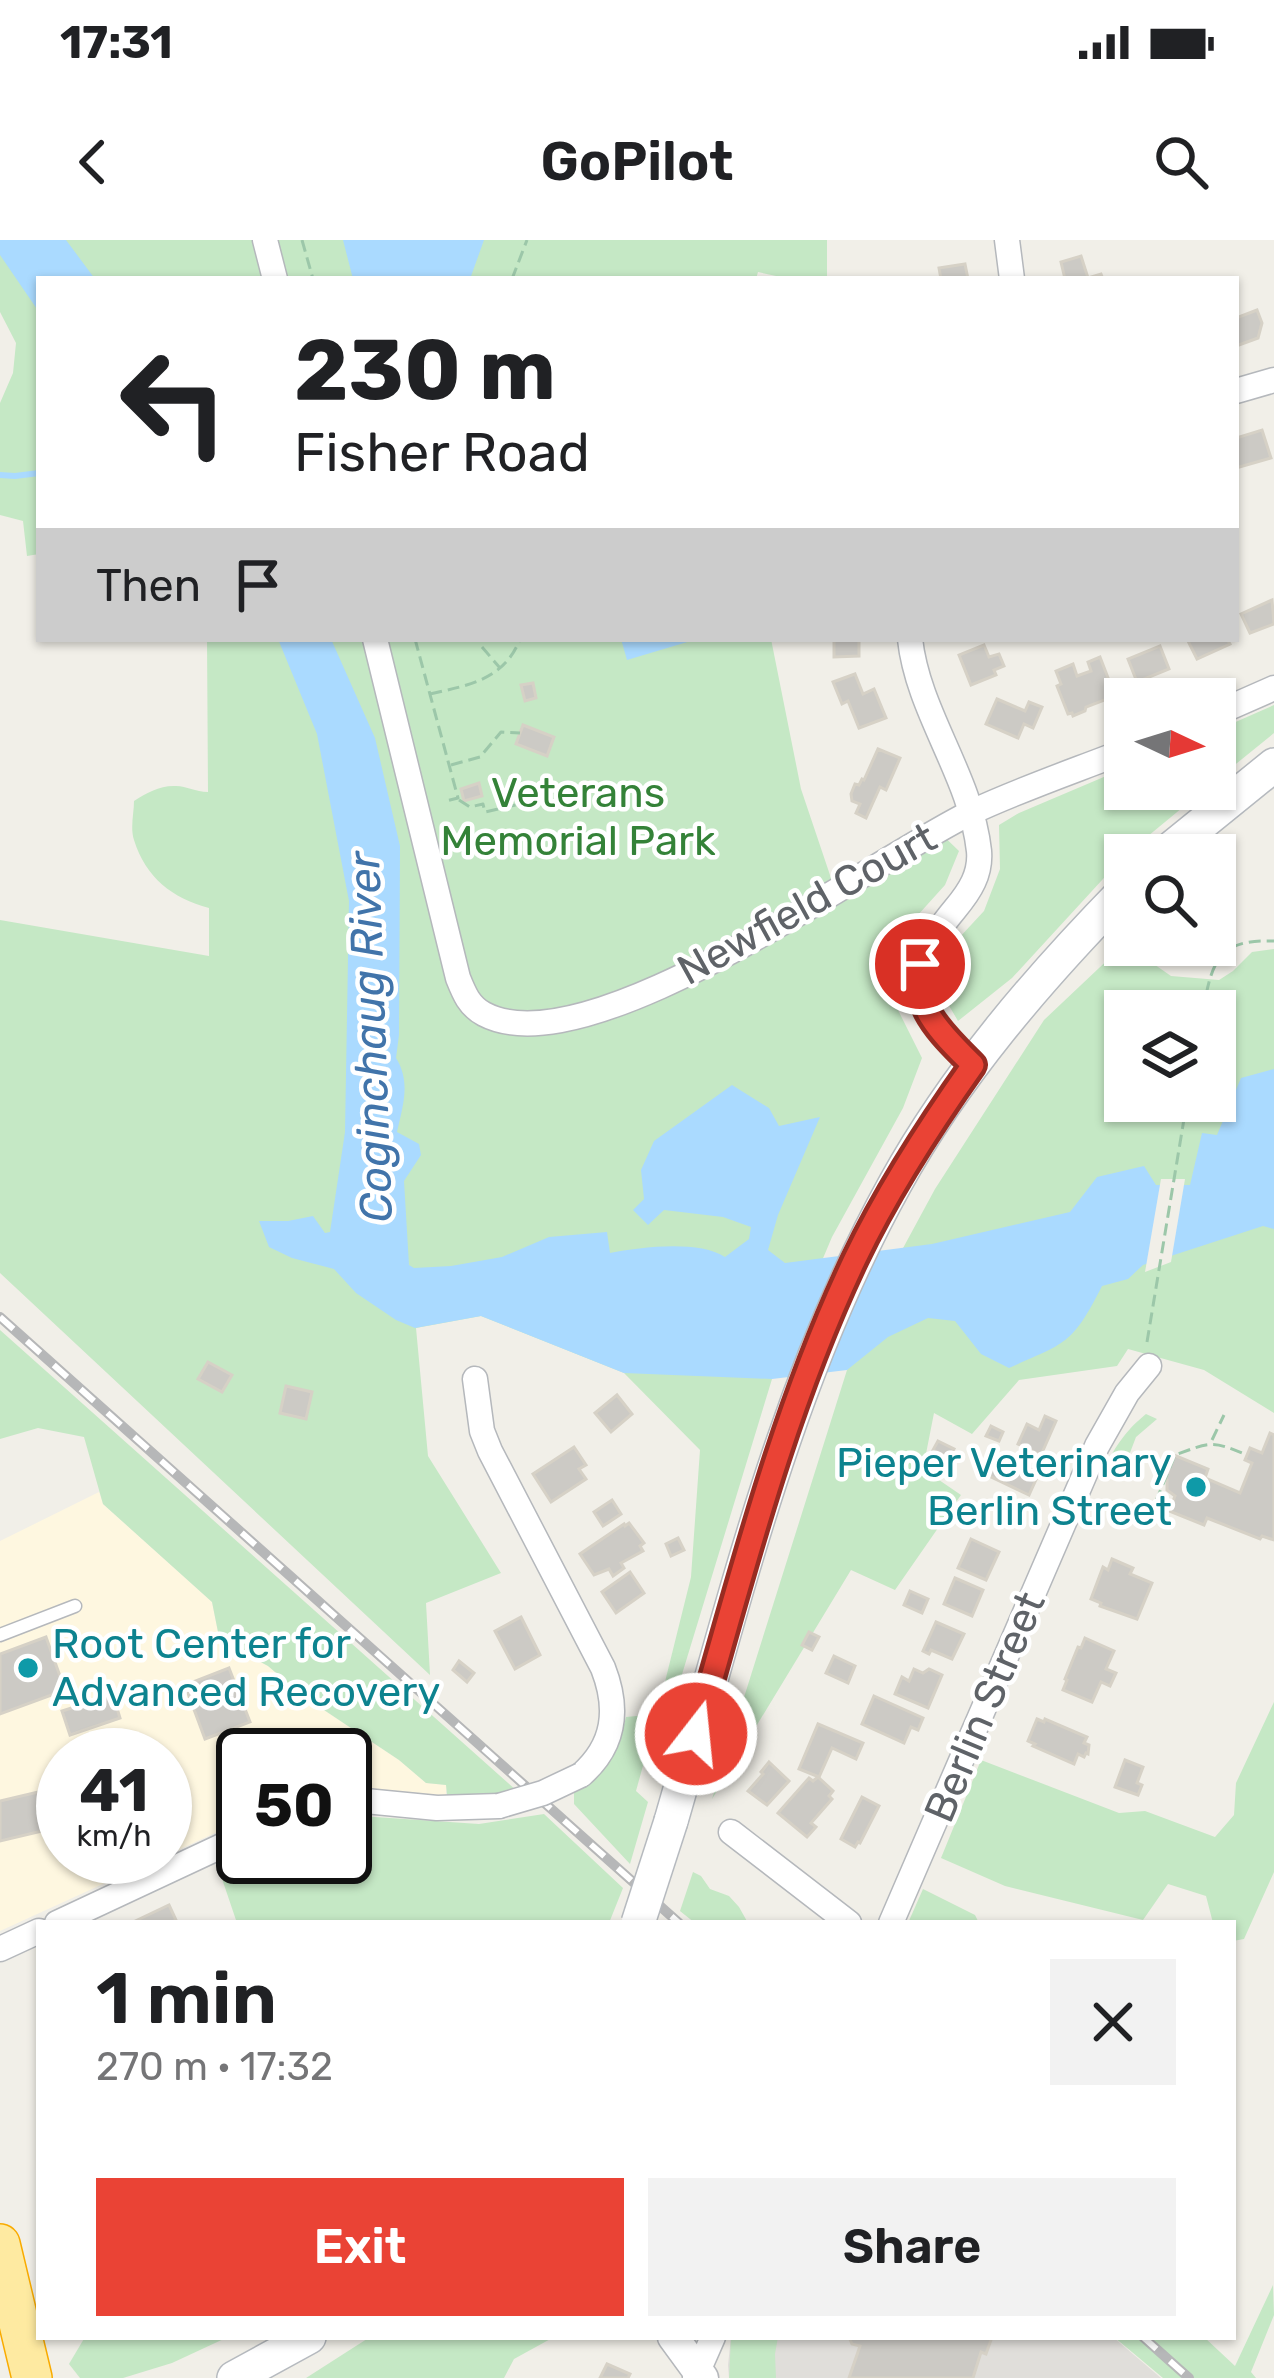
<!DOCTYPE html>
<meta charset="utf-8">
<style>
body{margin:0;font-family:Rubik,sans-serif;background:#f2f2f2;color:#202124;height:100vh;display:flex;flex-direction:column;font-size:45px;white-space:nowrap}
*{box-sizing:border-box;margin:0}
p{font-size:39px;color:#757577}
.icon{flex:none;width:66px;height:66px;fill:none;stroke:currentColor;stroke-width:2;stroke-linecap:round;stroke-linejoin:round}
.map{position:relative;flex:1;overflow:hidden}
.details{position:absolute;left:36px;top:1680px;width:1200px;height:420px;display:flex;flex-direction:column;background:#fff;border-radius:0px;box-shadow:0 3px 9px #0004}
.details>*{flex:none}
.guide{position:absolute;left:36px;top:36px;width:1203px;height:366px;border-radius:0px;box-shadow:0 3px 9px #0004;background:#fff;color:#202124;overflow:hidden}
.needle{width:78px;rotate:94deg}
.buttons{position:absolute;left:1104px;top:438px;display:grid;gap:24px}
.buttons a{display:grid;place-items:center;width:132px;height:132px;border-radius:0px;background:#fff;box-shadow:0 3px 9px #0004;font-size:60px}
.speed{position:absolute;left:36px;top:1488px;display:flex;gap:24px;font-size:60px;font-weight:700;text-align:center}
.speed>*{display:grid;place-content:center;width:156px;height:156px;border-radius:50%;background:#fff;box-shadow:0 3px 9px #0004;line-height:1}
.speed small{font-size:30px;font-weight:400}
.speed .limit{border:6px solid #111;border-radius:18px;background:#fff;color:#111}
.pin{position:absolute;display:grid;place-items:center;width:102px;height:102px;color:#fff;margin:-51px;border:6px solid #fff;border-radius:50%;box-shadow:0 3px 12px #0007}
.me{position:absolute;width:132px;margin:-66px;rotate:16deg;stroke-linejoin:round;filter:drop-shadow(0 0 9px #0008)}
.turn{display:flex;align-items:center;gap:42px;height:252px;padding:0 60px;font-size:54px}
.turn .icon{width:156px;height:156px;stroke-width:2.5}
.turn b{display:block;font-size:84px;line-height:102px}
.then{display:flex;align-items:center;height:114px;padding:0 60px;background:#0003;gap:24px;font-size:45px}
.round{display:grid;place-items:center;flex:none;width:126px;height:126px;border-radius:0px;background:#f2f2f2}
.summary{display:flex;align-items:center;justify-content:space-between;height:204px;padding:0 60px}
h1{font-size:72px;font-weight:600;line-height:90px}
.primary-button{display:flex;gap:24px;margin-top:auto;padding:24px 60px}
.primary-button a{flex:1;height:138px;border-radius:0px;background:#ea4335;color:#fff;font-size:48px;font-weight:600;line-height:138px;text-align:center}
.primary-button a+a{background:#f2f2f2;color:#202124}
.status{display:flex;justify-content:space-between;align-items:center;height:84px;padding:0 60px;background:#fff;direction:ltr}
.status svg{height:33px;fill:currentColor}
header{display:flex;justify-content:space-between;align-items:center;height:156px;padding:0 60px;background:#fff;font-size:54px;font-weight:600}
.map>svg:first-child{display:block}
</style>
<div class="status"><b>17:31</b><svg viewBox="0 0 49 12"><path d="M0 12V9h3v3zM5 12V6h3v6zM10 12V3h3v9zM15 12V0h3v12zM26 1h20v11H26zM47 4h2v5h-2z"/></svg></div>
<header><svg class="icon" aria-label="back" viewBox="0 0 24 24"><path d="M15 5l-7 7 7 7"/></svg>GoPilot<svg class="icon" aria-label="search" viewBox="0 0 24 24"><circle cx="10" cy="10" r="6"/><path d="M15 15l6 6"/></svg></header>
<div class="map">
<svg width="1274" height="2138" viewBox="0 0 1274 2138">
<rect width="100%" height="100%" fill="#f1efe8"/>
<!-- commercial -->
<polygon fill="#fef7e0" points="99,1252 103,1264 212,1362 218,1392 234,1408 268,1426 303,1456 399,1520 426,1543 447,1545 445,1560 419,1553 345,1546 345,1515 243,1515 243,1580 165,1616 165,1515 63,1515 63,1617 162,1617 0,1691 0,1301"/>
<!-- industrial -->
<polygon fill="#e0deda" points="731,2097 1113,2097 1161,2138 729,2138 728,2125"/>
<!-- green -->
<g fill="#c5e8c5" fill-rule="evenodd">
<polygon points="0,0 827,0 827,39 790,39 758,32 756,39 39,39 39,314 27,316 23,281 0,275 0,163 13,133 16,103 0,72"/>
<path d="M207,399H771L801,549L832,641L931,584L959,611L945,645L908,686L888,733L893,760L922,818L903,868L832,997L772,1139L669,1477L657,1475L636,1551L648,1562L630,1624L574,1564V1551C602,1525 617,1515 626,1477L657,1474L691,1337L700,1210L624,1133L481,1076L416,1088L428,1216L501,1333L426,1363L430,1435L0,1033V680L209,716V668C172,658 146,638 134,600C130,588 134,573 134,561C146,553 161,545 176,546C187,546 195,552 208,552Z"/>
<polygon points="1274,465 1274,493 1215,541 1215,491"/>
<polygon points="1125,528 1125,549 1205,549 1125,615 1012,738 958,781 948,764 945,744 958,699 984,671 1000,629 999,585 1019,573"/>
<path d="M1274,709V1173L1204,1130L1128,1109L1117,1126L1019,1140L972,1194L934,1173L923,1229L961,1255L895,1350L851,1330L712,1559L847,1130L876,1058L935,949L1044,780L1117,711L1148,720L1171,736L1219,740L1233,731L1252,712ZM1125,771H1215V861H1125Z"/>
<polygon points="0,1090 517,1551 472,1557 447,1555 446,1545 426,1543 399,1520 303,1456 268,1426 234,1408 218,1392 212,1362 103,1264 84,1197 38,1188 0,1199"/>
<path d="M1146,1174L1157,1179L1136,1197L1120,1239L1109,1238L1103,1232C1114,1208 1125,1191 1146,1174Z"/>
<polygon points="1274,1462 1274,1632 1244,1699 1233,1701 1233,1683 1213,1683 1206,1656 1168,1644 1143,1680 1005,1646 941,1618 981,1520 1119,1573 1145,1571 1215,1597 1234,1575 1236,1543"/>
<polygon points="544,1574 623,1648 609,1683 237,1683 217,1624 243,1611 243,1617 345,1617 345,1575 479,1584"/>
<polygon points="693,1632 701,1636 710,1649 729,1656 739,1667 748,1683 695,1683 680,1671"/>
<polygon points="923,1649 975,1675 979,1683 908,1683"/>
<polygon points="1273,2045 1274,2075 1251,2132 1256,2138 1163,2138 1114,2097 1204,2097 1235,2126"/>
<polygon points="85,2097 228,2097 172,2123 123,2138 80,2138 69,2124"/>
<polygon points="370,2097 554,2097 514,2119 504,2138 306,2138"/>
<polygon points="731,2097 778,2097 775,2114 776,2138 729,2138"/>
</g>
<!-- water -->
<g fill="#aadaff">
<polygon points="0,0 66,0 95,39 39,39 39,72 0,15"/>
<polygon points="343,0 484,0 470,39 353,39"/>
<path d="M278,399H331L375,498L400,606L399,795L396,818C411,842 403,865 397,892L419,904L421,915L404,941L409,1025L414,1028L451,1026L502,1017L549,997L607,992L610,1013C641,1007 699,1000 725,1017L749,999L751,987L723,977L664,970L648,985L633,970L644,959L641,930L654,901L732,845L769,868L779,886L820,877L778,975L768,1010L785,1023L932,1004L1070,972L1097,937L1144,926L1156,945H1190L1202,893L1217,895L1241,838L1274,829V989L1263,986L1143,1025L1128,1039L1102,1046C1072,1105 1067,1102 1009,1128L981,1114L955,1081L928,1078L888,1097L847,1130L772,1139L624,1133L481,1076L415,1088L396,1080L356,1053L334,1029L292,1018L269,1007L259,981H288L313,976L325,993L330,992L345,892L349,661L317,494Z"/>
<polygon points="621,399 693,399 694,400 627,420"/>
</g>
<!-- pier -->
<polygon fill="#f1efe8" points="1161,939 1185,939 1171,1022 1145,1032"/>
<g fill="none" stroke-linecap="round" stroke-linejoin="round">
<!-- stream -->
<polyline stroke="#aadaff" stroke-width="6" points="0,235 15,236 39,233"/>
</g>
<!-- building -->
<g fill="#cccac5" stroke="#d6d1c6" stroke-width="3">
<polygon points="1081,16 1088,38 1101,34 1103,39 1065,39 1061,22"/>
<polygon points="965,24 968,39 941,39 939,28"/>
<polygon points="1257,70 1262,83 1258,98 1236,106 1236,78"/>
<polygon points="1262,190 1271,218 1236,228 1236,198"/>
<polygon points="1272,360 1274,384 1250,393 1241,374"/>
<polygon points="834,399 859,399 859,416 834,417"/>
<polygon points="1187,399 1227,399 1230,404 1197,419"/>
<polygon points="984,405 989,417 999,414 1004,426 994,430 996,435 971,445 959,415"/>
<polygon points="1160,406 1169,429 1137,442 1128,419"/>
<polygon points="1100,417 1115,456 1086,467 1085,471 1073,476 1072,473 1068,474 1057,446 1061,444 1056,431 1073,424 1077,436 1091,431 1088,422"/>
<polygon points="855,434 863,454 874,449 886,478 859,488 848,461 842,464 833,442"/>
<polygon points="533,443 536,458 525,461 521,445"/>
<polygon points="997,459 1025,471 1029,462 1042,467 1033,488 1024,484 1018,498 986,484"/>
<polygon points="523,485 554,497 547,516 516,504"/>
<polygon points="878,509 900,518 886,550 880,547 866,578 856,573 860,564 852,561 851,554 855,544 859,545 862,539 864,540"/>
<polygon points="479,543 482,556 464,561 461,549"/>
<polygon points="208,1122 232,1135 222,1152 198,1139"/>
<polygon points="286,1146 312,1152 306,1179 280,1173"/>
<polygon points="617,1155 632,1174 611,1192 595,1173"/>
<polygon points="1045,1176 1056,1181 1041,1215 1018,1204 1027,1184 1039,1190"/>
<polygon points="991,1186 1003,1192 999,1201 986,1196"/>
<polygon points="1270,1193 1274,1195 1274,1300 1262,1296 1260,1299 1207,1278 1204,1285 1169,1271 1175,1256 1167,1250 1167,1240 1160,1237 1169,1213 1208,1229 1205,1238 1240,1253 1252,1223 1245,1220 1250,1208 1262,1213"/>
<polygon points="938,1201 954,1209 949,1218 933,1210"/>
<polygon points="574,1207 586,1225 579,1229 586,1239 551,1262 533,1234"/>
<polygon points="994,1216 1003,1221 1005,1217 1039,1233 1029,1255 985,1234"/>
<polygon points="612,1260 621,1274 603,1286 594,1272"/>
<polygon points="629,1283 644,1303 640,1306 643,1311 621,1323 624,1328 613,1336 609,1329 594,1335 580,1314 624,1284 625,1286"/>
<polygon points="678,1298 684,1310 671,1316 666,1304"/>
<polygon points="971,1299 999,1312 986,1340 958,1328"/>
<polygon points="1112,1319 1133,1328 1130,1334 1152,1343 1137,1379 1100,1366 1101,1363 1091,1359 1103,1327 1108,1330"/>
<polygon points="630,1332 644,1353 616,1373 602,1352"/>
<polygon points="955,1338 983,1350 972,1376 944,1364"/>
<polygon points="910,1351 928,1359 922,1373 904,1365"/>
<polygon points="521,1377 540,1415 515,1429 495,1391"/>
<polygon points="936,1382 964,1394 952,1419 931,1410 929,1414 923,1411"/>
<polygon points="809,1392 819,1397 812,1410 802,1405"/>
<polygon points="46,1397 65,1450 0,1474 0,1414"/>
<polygon points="1085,1398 1114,1411 1106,1429 1116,1433 1110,1446 1101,1442 1092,1462 1063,1450 1067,1440 1065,1439 1078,1407 1081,1408"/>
<polygon points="834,1416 855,1426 848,1443 826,1433"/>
<polygon points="459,1421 474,1433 467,1442 453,1430"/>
<polygon points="229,1428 250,1482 205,1499 185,1445"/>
<polygon points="914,1429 923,1433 929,1429 942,1435 928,1468 895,1454 902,1437 909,1441"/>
<polygon points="113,1455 120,1478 70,1495 62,1471"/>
<polygon points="874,1456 923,1478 918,1490 911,1487 904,1503 862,1484"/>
<polygon points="1037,1479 1044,1482 1045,1479 1087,1497 1084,1503 1089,1505 1088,1514 1086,1513 1084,1517 1078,1514 1074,1524 1033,1506 1035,1504 1028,1501"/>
<polygon points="818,1484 863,1503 856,1519 832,1508 819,1537 799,1529"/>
<polygon points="1125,1520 1143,1527 1137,1543 1142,1545 1138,1555 1115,1547"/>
<polygon points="769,1522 789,1541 767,1565 748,1551 763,1534 761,1532"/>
<polygon points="818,1537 833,1551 829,1556 832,1559 811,1583 816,1587 807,1597 778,1573 809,1538 813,1541"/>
<polygon points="59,1547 63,1564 63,1586 0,1601 0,1561"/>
<polygon points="862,1557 879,1566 860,1603 858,1602 855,1607 841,1599"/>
<polygon points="169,1665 176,1680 170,1683 131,1683"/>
<polygon points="849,2097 992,2097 986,2114 981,2112 973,2138 849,2138 860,2106 852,2104"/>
<polygon points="607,2124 630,2134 628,2138 600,2138"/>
</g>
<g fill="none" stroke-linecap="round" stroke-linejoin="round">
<!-- service casing -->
<g stroke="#b5b8bc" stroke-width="15">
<polyline id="service" points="0,1395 75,1366"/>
</g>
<!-- minor casing -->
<g stroke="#b5b8bc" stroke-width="27">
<g id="minor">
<polyline points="265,0 275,39"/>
<polyline points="1007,0 1012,39"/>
<polyline points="1236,151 1274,140"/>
<path d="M375,399L458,738C464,753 469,766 484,774C589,830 872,620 972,572C1021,549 1074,531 1125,511"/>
<path d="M910,399C918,473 971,536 979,611C981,634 970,651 955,669C897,739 913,765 973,825"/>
<polyline points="1215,474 1274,448"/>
<path d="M475,1139L482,1191L490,1211L603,1428C619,1469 615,1505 581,1535"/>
<polyline points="345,1559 437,1568 499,1566"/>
<polyline points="731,1592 849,1683"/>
<polyline points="57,1683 243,1596"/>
<polyline points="891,1683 1097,1206 1127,1153 1149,1126"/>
<polyline points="0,1709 39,1691"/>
<polyline points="695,2138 713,2097"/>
</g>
</g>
<!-- tertiary casing -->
<g stroke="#b5b8bc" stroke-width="33">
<polyline id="tertiary" points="673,2097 703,2138"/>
</g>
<!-- secondary casing -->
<g stroke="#b6babf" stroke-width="36">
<g id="secondary">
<polyline points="1163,615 1274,525"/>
<path d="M671,1581C734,1364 785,1142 895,944C955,835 1038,739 1125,650"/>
<polyline points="234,2138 309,2097"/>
</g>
</g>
<!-- trunk casing -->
<g stroke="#f9ab00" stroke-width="42">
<polyline id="trunk" points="0,2004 32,2138"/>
</g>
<!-- path -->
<g stroke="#9cc7a9" stroke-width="3" stroke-dasharray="12 6" stroke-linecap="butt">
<polyline points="302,0 313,39"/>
<polyline points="512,39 527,0"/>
<polyline points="415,399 458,558 446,561"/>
<polyline points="482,407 500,428"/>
<path d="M430,454C469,445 504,440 520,399"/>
<polyline points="451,525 480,517 501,492 520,493"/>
<polyline points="459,560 470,567 483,564 485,572 524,563"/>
<path d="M1203,771C1212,721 1218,699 1274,701"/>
<polyline points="1147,1102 1187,861"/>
<polyline points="1212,1200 1224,1175"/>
<path d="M1149,1278L1175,1215C1211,1202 1211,1200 1247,1215"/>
</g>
<!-- service -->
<use href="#service" stroke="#fff" stroke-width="12"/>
<!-- minor -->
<use href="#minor" stroke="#fff" stroke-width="24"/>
<!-- tertiary -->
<use href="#tertiary" stroke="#fff" stroke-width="30"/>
<!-- secondary -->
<use href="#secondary" stroke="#fff" stroke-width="33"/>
<!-- trunk -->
<use href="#trunk" stroke="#feeaa1" stroke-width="39"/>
<!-- rail casing -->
<g stroke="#b6b7b8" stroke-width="10">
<g id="rail">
<polyline points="0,1077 679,1683"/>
<polyline points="1143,2097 1189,2138"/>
</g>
</g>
<!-- rail -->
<use href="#rail" stroke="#fff" stroke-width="6" stroke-dasharray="18" stroke-linecap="butt"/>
<!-- minor-bridge casing -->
<g stroke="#b5b8bc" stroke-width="27" stroke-linecap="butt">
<polyline id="minor-bridge" points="499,1566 543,1553 581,1535"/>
</g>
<!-- secondary-bridge casing -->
<g stroke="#b6babf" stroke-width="36" stroke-linecap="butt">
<polyline id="secondary-bridge" points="638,1683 671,1581"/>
</g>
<!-- minor-bridge -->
<use href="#minor-bridge" stroke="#fff" stroke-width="24"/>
<!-- secondary-bridge -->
<use href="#secondary-bridge" stroke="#fff" stroke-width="33"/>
</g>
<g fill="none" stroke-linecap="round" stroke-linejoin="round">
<!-- route casing -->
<g stroke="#982c22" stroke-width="30">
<path id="route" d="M696,1494C742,1334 783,1170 855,1019C888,950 929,887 973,825C945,797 911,767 920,724"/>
</g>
<!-- route -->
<use href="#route" stroke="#ea4335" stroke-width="21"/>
</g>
<!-- markers -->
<g fill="#0f9aa8" stroke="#fff" stroke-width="4.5">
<circle cx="1196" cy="1247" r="12"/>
<circle cx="28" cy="1428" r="12"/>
</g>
<g text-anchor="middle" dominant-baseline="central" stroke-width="9" stroke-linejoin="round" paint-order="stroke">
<!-- park labels -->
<g font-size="42" fill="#348238" stroke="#fff">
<text x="578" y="553">Veterans<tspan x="578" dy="48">Memorial Park</tspan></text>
</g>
<!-- street labels -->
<g font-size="42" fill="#5f6368" stroke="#fff">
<text transform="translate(807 664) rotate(-29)">Newfield Court</text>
<text transform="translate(985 1467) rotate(-67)">Berlin Street</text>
</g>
<!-- culture labels -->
<g font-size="42" fill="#0d838f" stroke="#fff" text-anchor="end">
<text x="1172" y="1223">Pieper Veterinary<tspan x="1172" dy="48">Berlin Street</tspan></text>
<text x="52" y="1404" text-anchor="start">Root Center for<tspan x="52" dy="48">Advanced Recovery</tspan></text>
</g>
<!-- water labels -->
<g font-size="45" font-style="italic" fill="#4174aa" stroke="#fff">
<text transform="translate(370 797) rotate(-92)">Coginchaug River</text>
</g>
</g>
</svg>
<div class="buttons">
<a><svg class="needle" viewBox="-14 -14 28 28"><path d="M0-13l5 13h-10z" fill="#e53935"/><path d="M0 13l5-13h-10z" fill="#757577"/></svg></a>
<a><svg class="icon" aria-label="search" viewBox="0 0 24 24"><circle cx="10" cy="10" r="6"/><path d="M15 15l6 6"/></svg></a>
<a><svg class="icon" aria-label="layers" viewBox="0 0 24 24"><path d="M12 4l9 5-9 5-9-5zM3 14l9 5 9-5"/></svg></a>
</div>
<div class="speed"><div>41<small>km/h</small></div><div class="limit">50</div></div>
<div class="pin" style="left:920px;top:724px;background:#d93025"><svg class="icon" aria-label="arrive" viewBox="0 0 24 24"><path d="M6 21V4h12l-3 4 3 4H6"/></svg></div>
<svg class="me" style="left:696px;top:1494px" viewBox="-20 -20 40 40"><circle r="17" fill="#ea4335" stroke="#fff" stroke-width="3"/><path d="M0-11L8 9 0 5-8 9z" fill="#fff"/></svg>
<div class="guide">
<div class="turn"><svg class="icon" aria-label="left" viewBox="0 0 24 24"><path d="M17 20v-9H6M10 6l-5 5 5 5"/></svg><div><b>230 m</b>Fisher Road</div></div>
<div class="then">Then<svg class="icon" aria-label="arrive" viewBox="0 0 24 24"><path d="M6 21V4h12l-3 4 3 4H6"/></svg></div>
</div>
<section class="details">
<div class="summary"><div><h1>1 min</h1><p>270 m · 17:32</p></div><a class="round"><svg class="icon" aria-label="close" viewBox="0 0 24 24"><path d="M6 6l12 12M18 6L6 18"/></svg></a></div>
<div class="primary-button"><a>Exit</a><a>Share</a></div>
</section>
</div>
